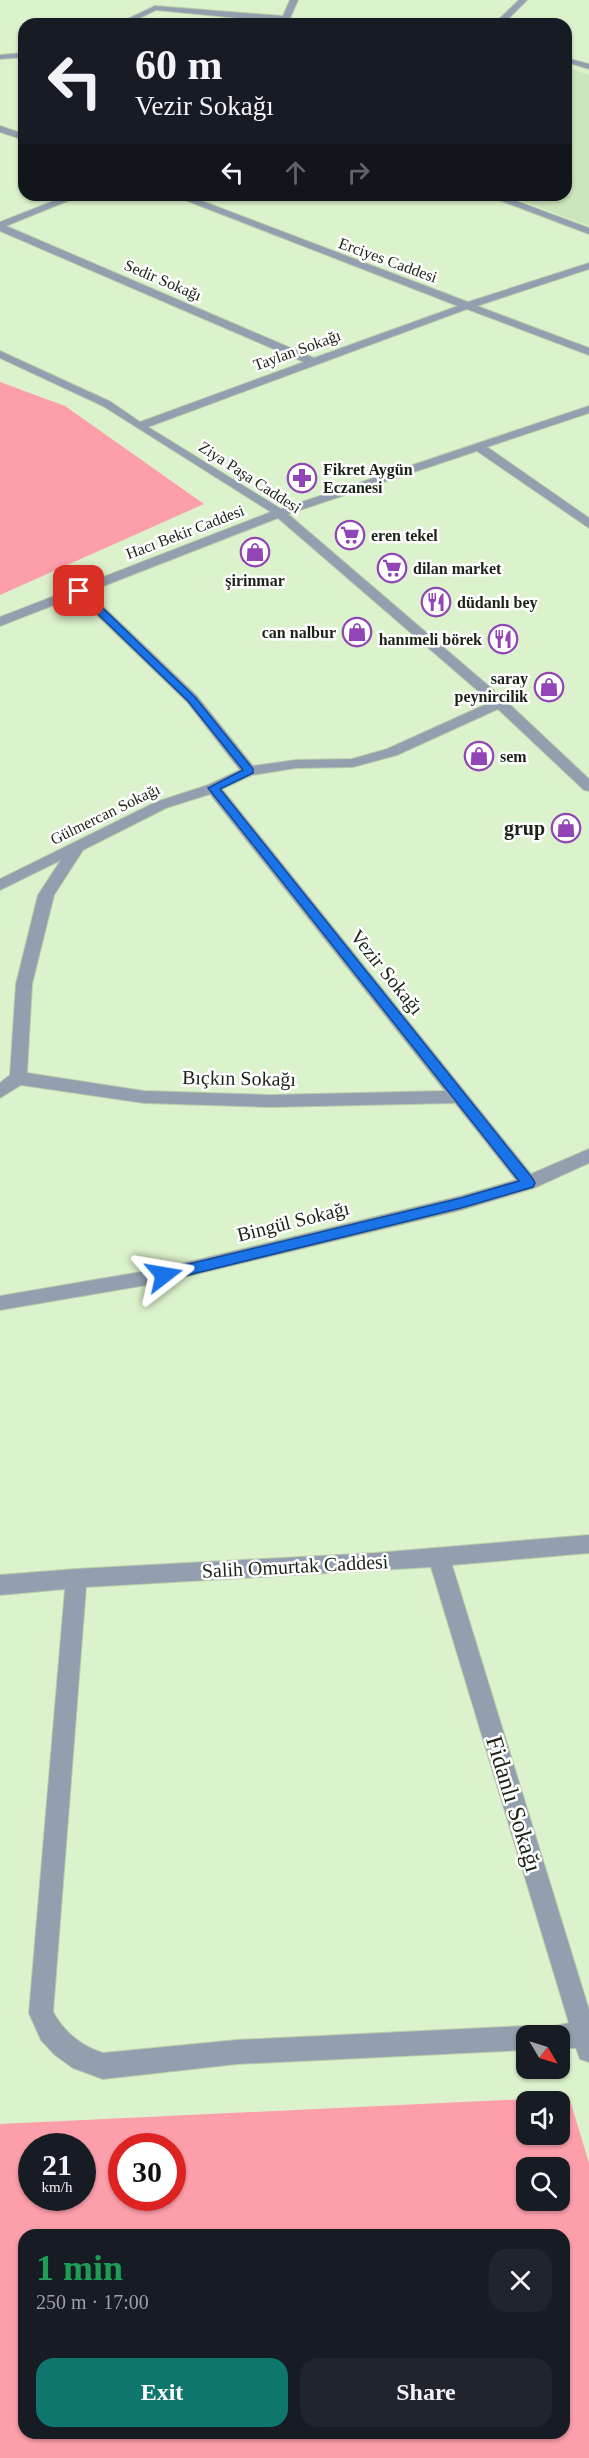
<!DOCTYPE html>
<meta charset="utf-8">
<style>
body{margin:0;font-family:Georgia,serif;background:#20242c;color:#f1f3f6;height:100vh;display:flex;flex-direction:column;font-size:22px;white-space:nowrap}
*{box-sizing:border-box;margin:0}
p{font-size:20px;color:#9ea1a6}
.icon{flex:none;width:33px;height:33px;fill:none;stroke:currentColor;stroke-width:2;stroke-linecap:round;stroke-linejoin:round}
.map{position:relative;flex:1;overflow:hidden}
.drawer{position:absolute;left:18px;top:2229px;width:552px;height:210px;display:flex;flex-direction:column;background:#171b24;border-radius:18px;box-shadow:0 2px 4px #0004}
.drawer>*{flex:none}
.top-card{position:absolute;left:18px;top:18px;width:554px;height:183px;border-radius:18px;box-shadow:0 2px 4px #0004;background:#171b24;color:#f1f3f6;overflow:hidden}
.needle{width:39px;rotate:128deg}
.tools{position:absolute;left:516px;top:2025px;display:grid;gap:12px}
.tools a{display:grid;place-items:center;width:54px;height:54px;border-radius:12px;background:#171b24;box-shadow:0 2px 4px #0004;font-size:30px}
.speed{position:absolute;left:18px;top:2133px;display:flex;gap:12px;font-size:30px;font-weight:700;text-align:center}
.speed>*{display:grid;place-content:center;width:78px;height:78px;border-radius:50%;background:#171b24;box-shadow:0 2px 4px #0004;line-height:1}
.speed small{font-size:15px;font-weight:400}
.speed .limit{border:9px solid #d22;background:#fff;color:#111}
.pin{position:absolute;display:grid;place-items:center;width:51px;height:51px;color:#fff;margin:-26px;border-radius:12px;box-shadow:0 3px 9px #0006}
.me{position:absolute;width:66px;margin:-33px;rotate:76deg;stroke-linejoin:round;filter:drop-shadow(0 0 4px #0008)}
.turn{display:flex;align-items:center;gap:21px;height:126px;padding:0 18px;font-size:27px}
.turn .icon{width:78px;height:78px;stroke-width:2.5}
.turn b{display:block;font-size:42px;line-height:51px}
.lanes{display:flex;align-items:center;height:57px;padding:0 18px;background:#0003;justify-content:center;gap:30px;direction:ltr}
.lanes .off{opacity:.35}
.round{display:grid;place-items:center;flex:none;width:63px;height:63px;border-radius:18px;background:#20242c}
.summary{display:flex;align-items:center;justify-content:space-between;height:102px;padding:0 18px}
h1{font-size:36px;font-weight:800;line-height:45px;color:#1e9e55}
.cta{display:flex;gap:12px;margin-top:auto;padding:12px 18px}
.cta a{flex:1;height:69px;border-radius:18px;background:#0f766e;color:#fff;font-size:24px;font-weight:800;line-height:69px;text-align:center}
.cta a+a{background:#20242c;color:#f1f3f6}
.map>svg:first-child{display:block}
</style>
<div class="map">
<svg width="589" height="2458" viewBox="0 0 589 2458">
<rect width="100%" height="100%" fill="#dcf2cc"/>
<!-- built -->
<polygon fill="#cce6ba" points="566,67 589,75 589,226 507,195 566,195"/>
<!-- green -->
<g fill="#fd9faa" fill-rule="evenodd">
<polygon points="0,382 65,406 204,504 0,595"/>
<path d="M569,2097L589,2163V2458H0V2124ZM526,2102H560V2134H526ZM82,2146V2198H32V2146ZM122,2146H172V2198H122ZM526,2168H560V2200H526ZM24,2235H564V2433H24Z"/>
</g>
<g fill="none" stroke-linecap="round" stroke-linejoin="round">
<!-- minor casing -->
<g stroke="#b9cdab" stroke-width="2">
<g id="minor">
<polygon points="290,0 298,0 290,18 298,24 156,10 127,24 117,24 155,6 283,16"/>
<polygon points="519,0 527,0 503,24 494,24"/>
<polygon points="371,20 391,24 356,24"/>
<polygon points="24,53 24,57 0,59 0,55"/>
<polygon points="566,58 589,64 589,69 566,62"/>
<polygon points="0,126 24,134 24,140 0,132"/>
<path d="M69,195H82L6,226L314,358L458,306L172,195H186L468,302L589,263V269L477,306L589,348V355L467,309L148,427L281,509L589,406V413L487,447L589,518V528L477,451L288,514L505,700L589,779V791L584,790L498,709L397,755L353,767L296,768L252,775L222,789L531,1174L589,1149V1163L534,1188L461,1210L164,1282L0,1310V1296L164,1268L461,1196L516,1180L455,1103L270,1107L144,1103L21,1085L0,1098V1083L10,1075L16,984L38,895L61,860L0,890V879L156,802L208,785L240,770L187,702L77,596L0,626V617L271,512L103,406L0,358V351L111,402L140,422L304,362L0,231V222ZM278,518L491,702L387,749L352,759L296,760L253,766L197,696L88,592ZM210,794L445,1091L270,1095L144,1091L27,1073L32,984L54,895L83,850L166,808Z"/>
<polygon points="486,195 500,195 589,228 589,234"/>
<path d="M589,1535V1553L452,1565L589,2010V2062L580,2059L576,2048H560V2036H548L551,2027L569,2023L431,1567L86,1587L53,2012C64,2032 81,2046 103,2053L237,2040L526,2026L535,2029L537,2036H526V2050L237,2064L103,2079L73,2068L55,2055L41,2040L29,2013L65,1589L0,1595V1575L76,1569L375,1553Z"/>
</g>
</g>
<!-- minor -->
<use href="#minor" fill="#939fae" fill-rule="evenodd"/>
</g>
<!-- route -->
<polygon fill="#1a73e8" stroke="#114b97" stroke-width="1.5" points="76,589 83,589 195,697 253,769 253,773 220,789 533,1179 535,1183 533,1187 461,1208 164,1281 159,1279 157,1275 164,1270 461,1198 519,1181 208,788 243,770 188,701 76,593"/>
<!-- icons -->
<defs>
<g id="pharmacy-ring" transform="scale(1.5)"><circle r="9.5" fill="#fff" stroke="#9145b7" stroke-width="1.5"/><path d="M-2-6h4v4h4v4h-4v4h-4v-4h-4v-4h4Z" fill="#9145b7"/></g>
<g id="supermarket-ring" transform="scale(1.5)"><circle r="9.5" fill="#fff" stroke="#9145b7" stroke-width="1.5"/><path d="M-6-5.5h2.5l.6 2H6L4.5 2H-2.5L-4.4-4H-6ZM-1.5 3.2a1.3 1.3 0 1 0 .1 0ZM3 3.2a1.3 1.3 0 1 0 .1 0Z" fill="#9145b7"/></g>
<g id="shop-ring" transform="scale(1.5)"><circle r="9.5" fill="#fff" stroke="#9145b7" stroke-width="1.5"/><path d="M-5-2.5h2.3a2.7 3.5 0 0 1 5.4 0H5L5.5 6h-11ZM-1.5-2.5h3a1.5 2.3 0 0 0-3 0Z" fill="#9145b7"/></g>
<g id="restaurant-ring" transform="scale(1.5)"><circle r="9.5" fill="#fff" stroke="#9145b7" stroke-width="1.5"/><path d="M-5-6h1v4h1v-4h1v4h1v-4h1v5L-1.5 .5V6h-2V.5L-5-1ZM5-6V6H3V1.5H1.5Q1.5-4 5-6Z" fill="#9145b7"/></g>
</defs>
<g fill-rule="evenodd">
<use href="#pharmacy-ring" x="302" y="478"/>
<use href="#supermarket-ring" x="350" y="535"/>
<use href="#shop-ring" x="255" y="552"/>
<use href="#supermarket-ring" x="392" y="568"/>
<use href="#restaurant-ring" x="436" y="602"/>
<use href="#shop-ring" x="357" y="632"/>
<use href="#restaurant-ring" x="503" y="639"/>
<use href="#shop-ring" x="549" y="687"/>
<use href="#shop-ring" x="479" y="756"/>
<use href="#shop-ring" x="566" y="828"/>
</g>
<g text-anchor="middle" dominant-baseline="central" stroke-width="5" stroke-linejoin="round" paint-order="stroke">
<!-- far-street labels -->
<g font-size="16" fill="#1b2315" stroke="#fff">
<text transform="translate(388 260) rotate(20)">Erciyes Caddesi</text>
<text transform="translate(163 280) rotate(23)">Sedir Sokağı</text>
<text transform="translate(297 350) rotate(-20)">Taylan Sokağı</text>
<text transform="translate(250 477) rotate(33)">Ziya Paşa Caddesi</text>
<text transform="translate(185 532) rotate(-21)">Hacı Bekir Caddesi</text>
<text transform="translate(105 814) rotate(-26)">Gülmercan Sokağı</text>
</g>
<!-- far-poi labels -->
<g font-size="16" font-weight="bold" fill="#1b2315" stroke="#fff" text-anchor="start">
<text x="323" y="469">Fikret Aygün<tspan x="323" dy="18">Eczanesi</tspan></text>
<text x="371" y="535">eren tekel</text>
<text x="413" y="568">dilan market</text>
<text x="255" y="580" text-anchor="middle">şirinmar</text>
<text x="457" y="602">düdanlı bey</text>
<text x="336" y="632" text-anchor="end">can nalbur</text>
<text x="482" y="639" text-anchor="end">hanımeli börek</text>
<text x="528" y="678" text-anchor="end">saray<tspan x="528" dy="18">peynircilik</tspan></text>
<text x="500" y="756">sem</text>
</g>
<!-- poi labels -->
<g font-size="20" font-weight="bold" fill="#1b2315" stroke="#fff" text-anchor="end">
<text x="545" y="828">grup</text>
</g>
<!-- street labels -->
<g font-size="20" fill="#1b2315" stroke="#fff">
<text transform="translate(387 972) rotate(51)">Vezir Sokağı</text>
<text transform="translate(239 1078) rotate(1)">Bıçkın Sokağı</text>
<text transform="translate(293 1221) rotate(-14)">Bingül Sokağı</text>
<text transform="translate(295 1566) rotate(-3)">Salih Omurtak Caddesi</text>
</g>
<!-- near-street labels -->
<g font-size="24" fill="#1b2315" stroke="#fff">
<text transform="translate(514 1804) rotate(73)">Fidanlı Sokağı</text>
</g>
</g>
</svg>
<div class="tools">
<a><svg class="needle" viewBox="-14 -14 28 28"><path d="M0-13l5 13h-10z" fill="#e53935"/><path d="M0 13l5-13h-10z" fill="#9ea1a6"/></svg></a>
<a><svg class="icon" aria-label="sound" viewBox="0 0 24 24"><path d="M4 9h4l5-4v14l-5-4H4zM17 9q2 3 0 6"/></svg></a>
<a><svg class="icon" aria-label="search" viewBox="0 0 24 24"><circle cx="10" cy="10" r="6"/><path d="M15 15l6 6"/></svg></a>
</div>
<div class="speed"><div>21<small>km/h</small></div><div class="limit">30</div></div>
<div class="pin" style="left:79px;top:591px;background:#d93025"><svg class="icon" aria-label="arrive" viewBox="0 0 24 24"><path d="M6 21V4h12l-3 4 3 4H6"/></svg></div>
<svg class="me" style="left:164px;top:1275px" viewBox="-20 -20 40 40"><path d="M0-17L14 15 0 8-14 15z" fill="#1a73e8" stroke="#fff" stroke-width="4"/></svg>
<div class="top-card">
<div class="turn"><svg class="icon" aria-label="left" viewBox="0 0 24 24"><path d="M17 20v-9H6M10 6l-5 5 5 5"/></svg><div><b>60 m</b>Vezir Sokağı</div></div>
<div class="lanes"><svg class="icon" aria-label="left" viewBox="0 0 24 24"><path d="M17 20v-9H6M10 6l-5 5 5 5"/></svg><svg class="icon off" aria-label="ahead" viewBox="0 0 24 24"><path d="M12 20V5M6 11l6-6 6 6"/></svg><svg class="icon off" aria-label="right" viewBox="0 0 24 24"><path d="M7 20v-9h11M14 6l5 5-5 5"/></svg></div>
</div>
<section class="drawer">
<div class="summary"><div><h1>1 min</h1><p>250 m · 17:00</p></div><a class="round"><svg class="icon" aria-label="close" viewBox="0 0 24 24"><path d="M6 6l12 12M18 6L6 18"/></svg></a></div>
<div class="cta"><a>Exit</a><a>Share</a></div>
</section>
</div>
